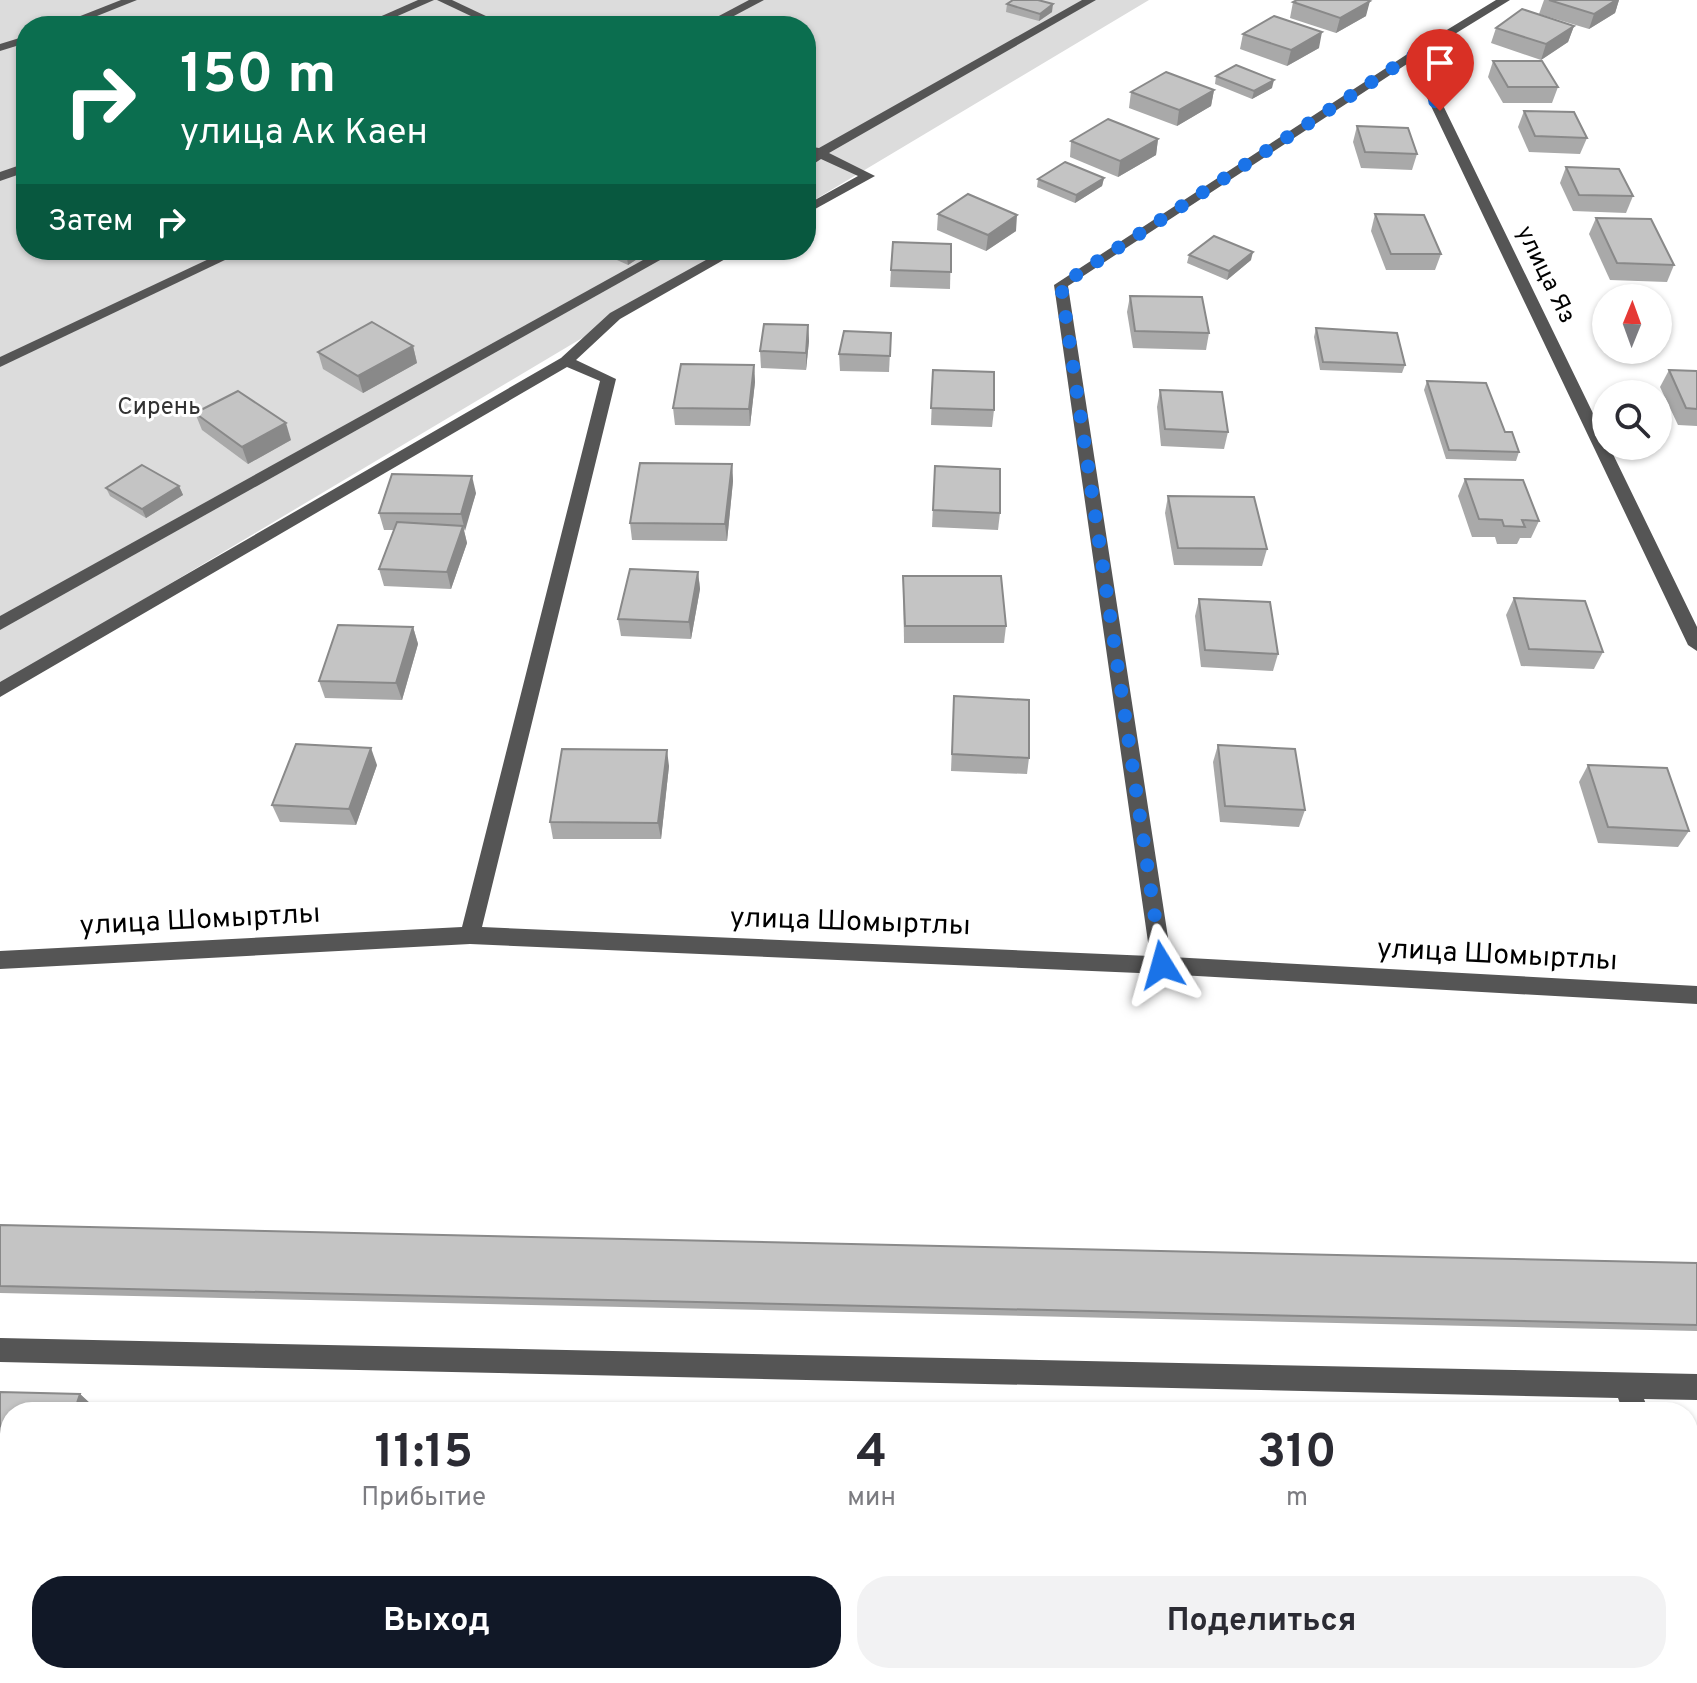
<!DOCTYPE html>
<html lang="ru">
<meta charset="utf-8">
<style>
body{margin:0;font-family:Overpass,sans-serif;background:#f2f2f3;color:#2b2b33;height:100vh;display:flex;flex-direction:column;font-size:30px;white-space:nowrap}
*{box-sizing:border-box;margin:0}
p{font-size:26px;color:#7c7c81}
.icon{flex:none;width:44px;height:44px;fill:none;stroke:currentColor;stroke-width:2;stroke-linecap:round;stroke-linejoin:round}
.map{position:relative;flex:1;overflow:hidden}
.details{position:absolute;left:0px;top:1402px;width:1698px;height:282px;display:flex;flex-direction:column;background:#fff;border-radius:32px 32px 0 0;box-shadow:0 2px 6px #0004}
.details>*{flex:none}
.hud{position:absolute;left:16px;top:16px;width:800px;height:244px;border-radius:32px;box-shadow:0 2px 6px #0004;background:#0b6e4f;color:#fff;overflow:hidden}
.needle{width:52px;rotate:1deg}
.fabs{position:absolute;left:1592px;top:284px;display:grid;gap:16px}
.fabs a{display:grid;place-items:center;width:80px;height:80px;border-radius:50%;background:#fff;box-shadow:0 2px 6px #0004;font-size:40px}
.pin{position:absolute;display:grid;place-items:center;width:68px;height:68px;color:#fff;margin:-82px -34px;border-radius:50% 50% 50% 0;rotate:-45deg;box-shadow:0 0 8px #0007}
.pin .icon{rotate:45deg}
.me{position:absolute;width:88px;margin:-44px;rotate:352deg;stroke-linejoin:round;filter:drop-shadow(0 0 6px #0008)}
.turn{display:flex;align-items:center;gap:28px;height:168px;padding:0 32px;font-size:36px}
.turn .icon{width:104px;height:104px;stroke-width:2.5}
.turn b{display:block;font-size:56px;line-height:68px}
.then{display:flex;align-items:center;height:76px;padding:0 32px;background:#0003;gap:16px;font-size:30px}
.eta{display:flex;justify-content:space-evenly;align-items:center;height:136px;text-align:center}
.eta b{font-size:48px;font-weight:700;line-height:56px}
.primary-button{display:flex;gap:16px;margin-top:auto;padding:16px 32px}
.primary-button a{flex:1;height:92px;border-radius:32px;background:#111827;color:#fff;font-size:32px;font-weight:700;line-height:92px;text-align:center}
.primary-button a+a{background:#f2f2f3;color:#2b2b33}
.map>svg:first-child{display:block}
</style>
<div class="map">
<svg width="1697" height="1683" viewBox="0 0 1697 1683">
<rect width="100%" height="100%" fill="#fff"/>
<!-- green -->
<polygon fill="#dcdcdc" points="0,0 1149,0 806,205 806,26 26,26 26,250 730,250 0,685"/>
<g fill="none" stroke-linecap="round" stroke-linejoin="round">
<!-- minor -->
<g fill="#555" fill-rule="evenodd">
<polygon points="121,0 137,0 72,26 55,26"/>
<polygon points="418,0 434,0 375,26 359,26"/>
<polygon points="437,0 452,0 507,26 492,26"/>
<polygon points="749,0 764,0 715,26 700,26"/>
<polygon points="1082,0 1096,0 829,153 875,176 806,214 806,205 858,176 821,159 806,169 806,158 811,154 806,152 806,146 819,148"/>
<polygon points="1496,0 1510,0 1419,56 1606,440 1606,446 1609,446 1697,627 1697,651 1688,645 1410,62 1068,286 1171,957 1697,986 1697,1004 1162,974 470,944 0,969 0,951 462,927 600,381 567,367 0,697 0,682 561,358 610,313 724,250 741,250 620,319 576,360 616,379 482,927 1150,956 1054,285 1409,53"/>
<polygon points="26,36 26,43 0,51 0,44"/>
<polygon points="26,163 26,172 0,181 0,172"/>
<polygon points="228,250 246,250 0,367 0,357"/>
<polygon points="661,250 678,250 0,630 0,616"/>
<polygon points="0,1338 1697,1374 1697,1400 1644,1399 1649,1412 1623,1412 1618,1398 0,1362"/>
<polygon points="1688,1540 1697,1544 1697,1592 1688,1588"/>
<polygon points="1377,1674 1405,1674 1406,1683 1378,1683"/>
</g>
</g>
<!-- wall -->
<g fill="#a9a9a9">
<polygon points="1544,0 1619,0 1615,13 1589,29 1539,14"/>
<polygon points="1293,2 1366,16 1336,33 1290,18"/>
<polygon points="1007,4 1052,12 1039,21 1006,12"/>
<polygon points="1574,26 1568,42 1541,60 1491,43 1496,28"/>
<polygon points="1243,34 1319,48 1287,66 1240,49"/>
<polygon points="1493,61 1558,87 1552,103 1503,103 1488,77"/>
<polygon points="1216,76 1272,88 1252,99 1215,84"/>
<polygon points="1214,90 1211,106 1177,126 1129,108 1131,92"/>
<polygon points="1524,111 1587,138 1580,154 1529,152 1518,127"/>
<polygon points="1357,126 1417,154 1412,170 1361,168 1353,142"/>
<polygon points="1158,139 1156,155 1118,177 1070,157 1071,141"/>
<polygon points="1566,167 1633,196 1626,213 1573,211 1560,183"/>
<polygon points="1104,178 1102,186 1075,203 1037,187 1038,179"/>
<polygon points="938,214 1016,231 986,251 937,230"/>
<polygon points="1375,214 1441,254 1435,270 1386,270 1371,231"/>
<polygon points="1596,218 1674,265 1667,282 1610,280 1589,234"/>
<polygon points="951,244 950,289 890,287 891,270"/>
<polygon points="595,250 648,250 648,252 628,265"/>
<polygon points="1189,255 1251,260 1227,280 1187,263"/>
<polygon points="1130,296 1209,333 1206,350 1133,348 1127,312"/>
<polygon points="808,325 809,341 806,370 761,368 760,351"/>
<polygon points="1316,328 1405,365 1402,373 1320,370 1314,337"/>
<polygon points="891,333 889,372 840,371 839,354"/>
<polygon points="413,346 417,363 363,393 323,369 318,352"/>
<polygon points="754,365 755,382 750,426 675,425 673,408"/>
<polygon points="933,370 994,410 992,427 931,425"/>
<polygon points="1669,370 1697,371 1697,426 1678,425 1660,387"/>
<polygon points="1427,381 1505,432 1519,452 1516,461 1446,459 1424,390"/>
<polygon points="1160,390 1228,432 1224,449 1161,446 1157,407"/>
<polygon points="195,413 291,440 248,464 202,430"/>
<polygon points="732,464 733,481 727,541 632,540 630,523"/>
<polygon points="935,466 1000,513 998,530 932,527"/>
<polygon points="1465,479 1539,521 1531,538 1520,538 1517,544 1497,544 1495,537 1472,537 1458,496"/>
<polygon points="179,486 183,495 146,518 110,496 106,488"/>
<polygon points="476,493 464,531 467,543 451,589 384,586 379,569 394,530 384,530 379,513"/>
<polygon points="1168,496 1267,549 1262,566 1174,565 1165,513"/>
<polygon points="698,572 700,589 691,639 621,636 618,619"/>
<polygon points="903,576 1006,626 1004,643 904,643"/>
<polygon points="1514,598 1603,652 1594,669 1521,666 1506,615"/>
<polygon points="1199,599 1278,654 1273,671 1201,667 1195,616"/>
<polygon points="413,627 418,644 402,700 325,698 319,681"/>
<polygon points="954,696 1029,758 1027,774 951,771"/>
<polygon points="1218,745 1305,810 1299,827 1220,822 1213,762"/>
<polygon points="377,765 356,825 280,822 272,805"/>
<polygon points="1588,765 1689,831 1678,847 1598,843 1579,782"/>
<polygon points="669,766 661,839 553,839 550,822"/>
<polygon points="0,1225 1697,1263 1697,1331 0,1293"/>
<polygon points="0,1392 80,1394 93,1406 91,1412 10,1412 10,1472 0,1472"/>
<polygon points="1450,1674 1636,1674 1637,1683 1451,1683"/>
</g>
<!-- shaded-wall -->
<g fill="#898989">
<polygon points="1616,0 1619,0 1615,13 1589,29 1594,14"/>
<polygon points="1370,1 1366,16 1336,33 1340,18"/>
<polygon points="1053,4 1052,12 1039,21 1040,14"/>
<polygon points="1574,26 1568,42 1541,60 1546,44"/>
<polygon points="1322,32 1319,48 1287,66 1291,50"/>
<polygon points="1274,80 1272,88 1252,99 1254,91"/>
<polygon points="1214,90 1211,106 1177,126 1179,110"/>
<polygon points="1158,139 1156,155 1118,177 1120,161"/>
<polygon points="1104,178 1102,186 1075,203 1076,195"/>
<polygon points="1017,215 1016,231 986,251 988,235"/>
<polygon points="626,250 648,250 648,252 628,265"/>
<polygon points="1253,252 1251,260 1227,280 1229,271"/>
<polygon points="808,325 809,341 806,370 806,353"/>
<polygon points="413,346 417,363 363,393 358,376"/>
<polygon points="754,365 755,382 750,426 749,409"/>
<polygon points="286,423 291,440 248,464 242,447"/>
<polygon points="732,464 733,481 727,541 725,524"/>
<polygon points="472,476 476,493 465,531 461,514"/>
<polygon points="179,486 183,495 146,518 142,509"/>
<polygon points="463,526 467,543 451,589 447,572"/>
<polygon points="698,572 700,589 691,639 689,622"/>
<polygon points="413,627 418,644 402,700 396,683"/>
<polygon points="371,748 377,765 356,825 349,809"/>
<polygon points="667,750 669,766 661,839 658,823"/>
<polygon points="80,1394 93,1406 91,1412 74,1412"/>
<polygon points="256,1674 275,1674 273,1683 253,1683"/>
</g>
<!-- building -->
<g fill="#c4c4c4" stroke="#898989" stroke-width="2">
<polygon points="1013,0 1038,0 1053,4 1040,14 1007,4"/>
<polygon points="1297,0 1367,0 1370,1 1340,18 1293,2"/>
<polygon points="1549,0 1616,0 1594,14"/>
<polygon points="1522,9 1574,26 1546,44 1496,28"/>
<polygon points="1274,16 1322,32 1291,50 1243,34"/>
<polygon points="1493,61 1542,61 1558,87 1508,87"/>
<polygon points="1236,65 1274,80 1254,91 1216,76"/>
<polygon points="1166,72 1214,90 1179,110 1131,92"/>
<polygon points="1524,111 1574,112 1587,138 1535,136"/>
<polygon points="1108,119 1158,139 1120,161 1071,141"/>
<polygon points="1357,126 1408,128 1417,154 1365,152"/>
<polygon points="1065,162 1104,178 1076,195 1038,179"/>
<polygon points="1566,167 1619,169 1633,196 1579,195"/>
<polygon points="968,194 1017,215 988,235 938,214"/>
<polygon points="1375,214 1424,215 1441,254 1391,254"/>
<polygon points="1596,218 1651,219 1674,265 1617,263"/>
<polygon points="1214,236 1253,252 1229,271 1189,255"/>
<polygon points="893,242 951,244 951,272 891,270"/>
<polygon points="1130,296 1202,297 1209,333 1135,331"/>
<polygon points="372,322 413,346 358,376 318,352"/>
<polygon points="764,324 808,325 806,353 760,351"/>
<polygon points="1316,328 1397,333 1405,365 1323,362"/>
<polygon points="844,331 891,333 890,356 839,354"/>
<polygon points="681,364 754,365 749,409 673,408"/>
<polygon points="933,370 994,372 994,410 931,408"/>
<polygon points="1669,370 1697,371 1697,409 1686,408"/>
<polygon points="1427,381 1486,383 1505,432 1512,432 1519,452 1449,450"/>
<polygon points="1160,390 1222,392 1228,432 1165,429"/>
<polygon points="238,391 286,423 242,447 195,413"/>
<polygon points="640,463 732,464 725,524 630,523"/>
<polygon points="142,465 179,486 142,509 106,488"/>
<polygon points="935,466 1000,469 1000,513 933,510"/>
<polygon points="392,474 472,476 461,514 379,513"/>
<polygon points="1465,479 1523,480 1539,521 1522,520 1525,527 1504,526 1502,520 1479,519"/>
<polygon points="1168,496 1254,497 1267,549 1178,548"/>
<polygon points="397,522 463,526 447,572 379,569"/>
<polygon points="630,569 698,572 689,622 618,619"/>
<polygon points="903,576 1001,576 1006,626 905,626"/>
<polygon points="1514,598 1585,601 1603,652 1529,649"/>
<polygon points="1199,599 1270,602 1278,654 1205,650"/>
<polygon points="338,625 413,627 396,683 319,681"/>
<polygon points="954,696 1029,700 1029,758 952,754"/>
<polygon points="296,744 371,748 349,809 272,805"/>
<polygon points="1218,745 1295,749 1305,810 1225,806"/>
<polygon points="562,749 667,750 658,823 550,822"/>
<polygon points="1588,765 1667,768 1689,831 1608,827"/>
<polygon points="0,1225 1697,1263 1697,1325 0,1286"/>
<polygon points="0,1392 80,1394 74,1412 10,1412 10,1461 0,1461"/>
<polygon points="120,1404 438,1411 438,1412 117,1412"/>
<polygon points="0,1570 10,1572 10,1674 256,1674 253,1683 0,1683"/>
<polygon points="1468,1674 1636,1674 1637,1683 1468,1683"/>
</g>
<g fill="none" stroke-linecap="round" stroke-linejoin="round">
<!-- route -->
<polyline stroke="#1a73e8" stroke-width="14" stroke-dasharray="0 25.2" points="1162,965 1061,285 1413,55 1440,111"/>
</g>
<g text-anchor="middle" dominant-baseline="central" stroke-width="6" stroke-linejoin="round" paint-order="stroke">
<!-- far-street labels -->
<g font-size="24" fill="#000" stroke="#fff">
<text transform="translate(1545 275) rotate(64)">улица Яз</text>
</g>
<!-- far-park labels -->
<g font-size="24" fill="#333" stroke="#fff">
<text x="159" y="408">Сирень</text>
</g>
<!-- street labels -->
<g font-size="28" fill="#000" stroke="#fff">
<text transform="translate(200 921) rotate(-3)">улица Шомыртлы</text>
<text transform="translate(850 923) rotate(2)">улица Шомыртлы</text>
<text transform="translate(1497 956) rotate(3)">улица Шомыртлы</text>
</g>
</g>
</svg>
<div class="fabs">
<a><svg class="needle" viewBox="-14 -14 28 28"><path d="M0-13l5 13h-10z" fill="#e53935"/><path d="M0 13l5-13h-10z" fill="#7c7c81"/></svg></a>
<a><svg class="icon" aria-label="search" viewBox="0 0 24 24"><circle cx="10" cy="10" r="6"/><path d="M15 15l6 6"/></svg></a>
</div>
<div class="pin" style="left:1440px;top:111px;background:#d93025"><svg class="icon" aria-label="arrive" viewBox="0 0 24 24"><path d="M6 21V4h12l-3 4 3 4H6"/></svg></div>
<svg class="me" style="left:1162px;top:965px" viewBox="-20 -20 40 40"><path d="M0-17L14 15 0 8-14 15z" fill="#1a73e8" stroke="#fff" stroke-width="4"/></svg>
<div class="hud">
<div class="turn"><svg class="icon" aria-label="right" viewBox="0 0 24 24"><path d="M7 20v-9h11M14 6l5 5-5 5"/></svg><div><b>150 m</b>улица Ак Каен</div></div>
<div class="then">Затем<svg class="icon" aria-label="right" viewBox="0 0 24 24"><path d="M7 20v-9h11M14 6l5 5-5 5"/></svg></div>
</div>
<section class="details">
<div class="eta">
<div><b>11:15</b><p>Прибытие</p></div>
<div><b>4</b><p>мин</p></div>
<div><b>310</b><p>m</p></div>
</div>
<div class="primary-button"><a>Выход</a><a>Поделиться</a></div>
</section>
</div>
